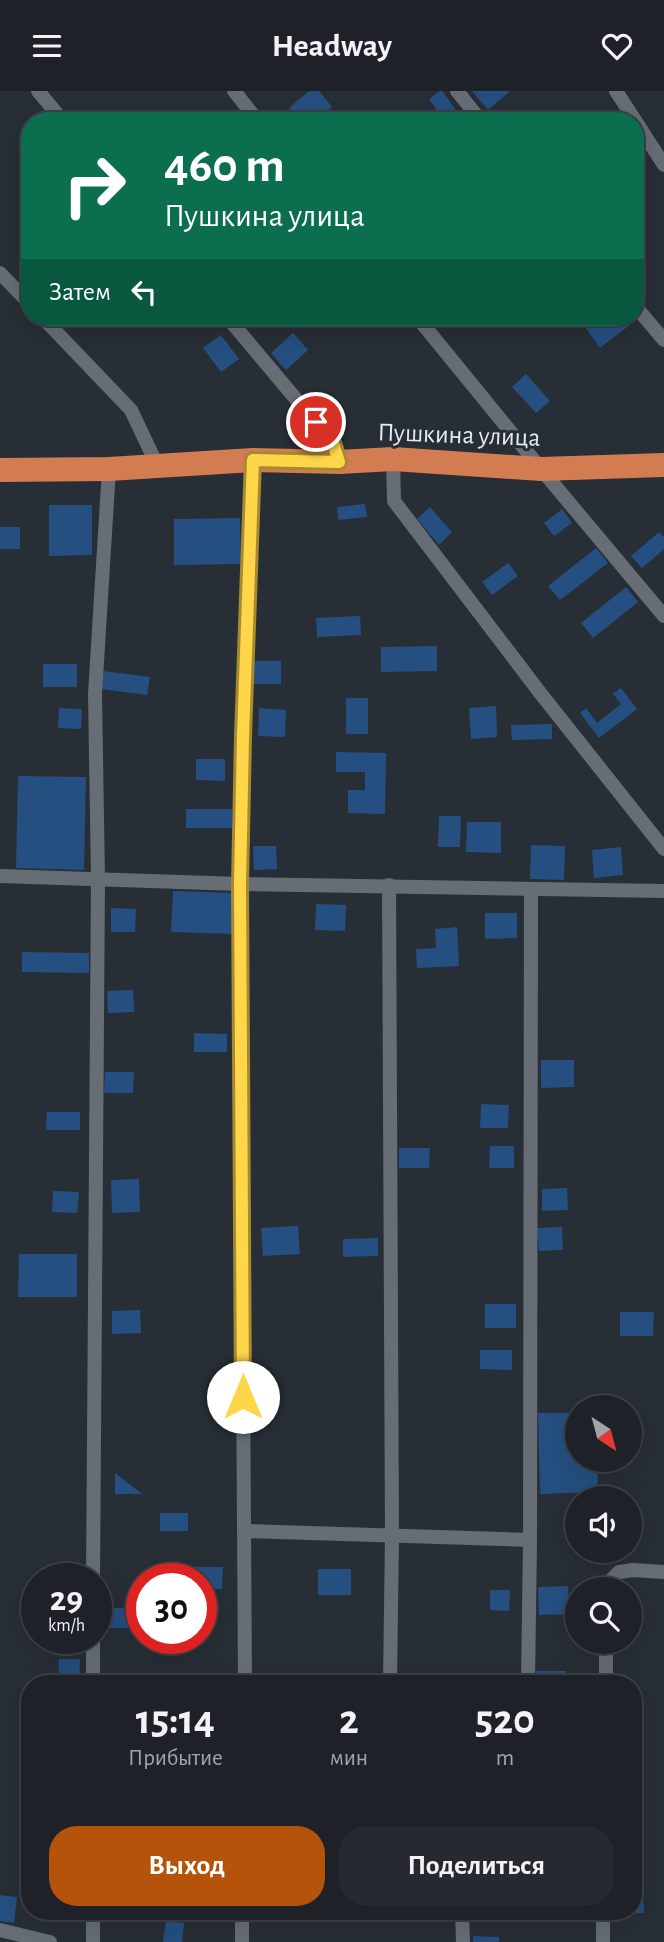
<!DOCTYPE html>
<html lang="ru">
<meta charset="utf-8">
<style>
body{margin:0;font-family:"Alegreya Sans",sans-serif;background:#262a30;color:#f1f3f6;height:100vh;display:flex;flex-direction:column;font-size:26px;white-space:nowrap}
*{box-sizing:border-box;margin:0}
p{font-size:23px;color:#a1a4a8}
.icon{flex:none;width:38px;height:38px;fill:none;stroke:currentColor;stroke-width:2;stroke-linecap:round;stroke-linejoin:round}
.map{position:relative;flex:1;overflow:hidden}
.details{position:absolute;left:21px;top:1584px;width:621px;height:245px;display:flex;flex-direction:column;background:#1e2228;border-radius:28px;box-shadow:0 7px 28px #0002,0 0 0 2px #3c3f45}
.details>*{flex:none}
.banner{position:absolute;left:21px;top:21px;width:623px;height:214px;border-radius:28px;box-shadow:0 7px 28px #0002,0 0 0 2px #3c3f45;background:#0b6e4f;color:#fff;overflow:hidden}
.needle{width:46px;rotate:144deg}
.fabs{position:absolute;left:565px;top:1304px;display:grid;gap:14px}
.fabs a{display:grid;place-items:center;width:77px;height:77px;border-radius:50%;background:#1e2228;box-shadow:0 7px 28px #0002,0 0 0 2px #3c3f45;font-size:35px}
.speed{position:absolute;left:21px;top:1472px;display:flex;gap:14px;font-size:35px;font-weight:700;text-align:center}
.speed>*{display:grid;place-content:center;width:91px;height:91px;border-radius:50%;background:#1e2228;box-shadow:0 7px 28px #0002,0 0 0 2px #3c3f45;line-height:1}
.speed small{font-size:18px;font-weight:400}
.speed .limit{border:10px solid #d22;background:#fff;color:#111}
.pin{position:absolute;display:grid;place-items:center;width:60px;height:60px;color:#fff;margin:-30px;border:4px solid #fff;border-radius:50%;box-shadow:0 2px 7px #0007}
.me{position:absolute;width:77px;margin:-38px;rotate:0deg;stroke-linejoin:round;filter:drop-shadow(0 0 5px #0008)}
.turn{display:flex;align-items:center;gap:24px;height:147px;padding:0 28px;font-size:32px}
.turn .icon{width:91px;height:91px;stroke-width:2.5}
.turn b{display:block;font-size:49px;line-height:60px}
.then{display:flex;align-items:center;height:66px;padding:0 28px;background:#0003;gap:14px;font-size:26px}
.eta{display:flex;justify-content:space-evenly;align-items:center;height:119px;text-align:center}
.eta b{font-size:42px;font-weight:700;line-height:49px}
.button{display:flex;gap:14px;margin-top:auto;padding:14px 28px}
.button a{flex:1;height:80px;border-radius:28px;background:#b45309;color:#fff;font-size:28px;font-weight:700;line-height:80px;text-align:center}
.button a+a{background:#262a30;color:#f1f3f6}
header{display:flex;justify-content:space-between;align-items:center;height:91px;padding:0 28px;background:#1e2228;font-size:32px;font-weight:700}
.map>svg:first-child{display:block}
</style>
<header><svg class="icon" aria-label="menu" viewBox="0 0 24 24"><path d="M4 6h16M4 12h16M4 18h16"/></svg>Headway<svg class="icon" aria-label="heart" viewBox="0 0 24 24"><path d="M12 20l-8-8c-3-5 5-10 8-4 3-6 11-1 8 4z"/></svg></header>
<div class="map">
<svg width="664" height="1851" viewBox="0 0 664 1851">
<rect width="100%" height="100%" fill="#282e35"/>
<!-- building -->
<g fill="#254f80">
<polygon points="309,0 319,0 332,16 316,30 300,30 289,17"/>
<polygon points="440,0 442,0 464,30 434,30 441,25 429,8"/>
<polygon points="472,0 510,0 488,19"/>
<polygon points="599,226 626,226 631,233 600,257 585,236"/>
<polygon points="293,242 308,259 286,279 271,262"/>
<polygon points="221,244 239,268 221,281 203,257"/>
<polygon points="526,283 550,310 536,322 512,296"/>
<polygon points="365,413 367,426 338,429 337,416"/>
<polygon points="49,414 92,414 92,464 49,465"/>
<polygon points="430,416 452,441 439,454 417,428"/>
<polygon points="562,418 572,432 554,445 544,432"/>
<polygon points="240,427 241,473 174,474 174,428"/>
<rect x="0" y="436" width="20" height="22"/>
<polygon points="659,441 664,446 664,458 642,477 631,465"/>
<polygon points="596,457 608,472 560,509 548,495"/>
<polygon points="508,472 518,485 492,504 482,491"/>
<polygon points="626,496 638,511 593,547 581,532"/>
<polygon points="360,525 361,544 317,546 316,527"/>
<polygon points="437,555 437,580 381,581 381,556"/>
<rect x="250" y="570" width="31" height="23"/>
<rect x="43" y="573" width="34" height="23"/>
<polygon points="103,580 150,586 147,604 101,598"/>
<polygon points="621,597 637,618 599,647 580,622 586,617 597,632 621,613 613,603"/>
<rect x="346" y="607" width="22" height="36"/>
<polygon points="496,615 497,646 471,648 469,617"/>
<polygon points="59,617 82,618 81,638 58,637"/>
<polygon points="259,617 286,619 285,646 258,645"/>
<polygon points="552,633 552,648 512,649 511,634"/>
<polygon points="336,661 386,662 385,723 348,722 348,699 365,699 365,681 336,681"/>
<polygon points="196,668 225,668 225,690 196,689"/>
<polygon points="18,685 86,686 84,779 16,777"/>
<rect x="186" y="718" width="46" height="19"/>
<polygon points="439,725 461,725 460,756 438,756"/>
<polygon points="467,731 501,731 501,762 466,761"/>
<polygon points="531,754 565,755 564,789 530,788"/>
<polygon points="253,755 276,755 277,778 254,779"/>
<polygon points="621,756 623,784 594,787 592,759"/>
<polygon points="173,800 235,802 234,843 171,841"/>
<polygon points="316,813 346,814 345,840 315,839"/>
<polygon points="111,817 136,818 135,841 111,841"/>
<polygon points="485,822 517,822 517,847 485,848"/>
<polygon points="457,836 459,875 417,877 416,858 436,857 435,838"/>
<polygon points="22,861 89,862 89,882 22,881"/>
<polygon points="133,899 134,921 108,922 107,900"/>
<polygon points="194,942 227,943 227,961 194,961"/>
<polygon points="541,969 574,969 574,996 541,997"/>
<polygon points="105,981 134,981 133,1002 104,1002"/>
<polygon points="481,1013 509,1014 508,1037 480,1037"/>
<polygon points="47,1021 80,1021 80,1039 46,1039"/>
<polygon points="490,1055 514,1055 514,1077 489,1077"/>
<polygon points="399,1057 430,1057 429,1077 399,1077"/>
<polygon points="139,1088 140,1121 112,1122 111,1089"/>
<polygon points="567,1097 568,1119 542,1120 542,1098"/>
<polygon points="53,1100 79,1101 77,1122 52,1121"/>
<polygon points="298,1135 300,1163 263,1165 261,1137"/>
<polygon points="562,1136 563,1159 539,1160 537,1137"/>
<polygon points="378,1147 378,1165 343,1166 343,1148"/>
<polygon points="19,1163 77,1163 77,1206 18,1206"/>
<rect x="485" y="1213" width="31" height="24"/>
<polygon points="140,1219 141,1242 112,1243 112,1220"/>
<polygon points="620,1221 654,1221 653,1245 620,1245"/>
<polygon points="480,1259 512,1259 512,1279 480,1278"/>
<polygon points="538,1322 578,1322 578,1368 597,1368 598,1401 540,1403"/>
<polygon points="115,1382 142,1403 115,1403"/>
<rect x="160" y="1422" width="28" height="18"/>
<polygon points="190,1476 223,1476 222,1498 201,1498 201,1488 190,1488"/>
<rect x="318" y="1478" width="33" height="26"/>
<polygon points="568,1495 569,1523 539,1524 538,1496"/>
<polygon points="490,1499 510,1499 509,1520 490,1519"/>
<rect x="102" y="1517" width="28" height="20"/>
<polygon points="59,1568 80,1568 79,1592 58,1592"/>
<rect x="536" y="1580" width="30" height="12"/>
<polygon points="634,1801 643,1801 644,1822 619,1823 619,1820 634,1820"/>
<polygon points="0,1804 17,1806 14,1832 0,1830"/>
<polygon points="467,1820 495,1820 495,1826 467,1827"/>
<polygon points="565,1820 593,1820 592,1828 565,1827"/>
<polygon points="166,1830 184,1832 182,1851 163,1851"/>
<polygon points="473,1845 499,1846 499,1851 473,1851"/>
</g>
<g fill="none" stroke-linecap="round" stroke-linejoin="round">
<!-- street -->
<g stroke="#676d75" stroke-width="14">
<polyline points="38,0 63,30"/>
<polyline points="234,0 258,30"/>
<polyline points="457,0 481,30"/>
<polyline points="616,0 664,74"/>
<polyline points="0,182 30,213"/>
<polyline points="635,215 664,249"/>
<polyline points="42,226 131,319 158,376"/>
<polyline points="227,226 333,352 339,371"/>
<polyline points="417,226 541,378 664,525"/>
<polyline points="393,368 394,410 541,603 664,758"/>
<polyline points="0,785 240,793 664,800"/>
<polyline points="389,794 392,1445 390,1592"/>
<polyline points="244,1440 530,1449"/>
<polyline points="93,1488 98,788 95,603 109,378"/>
<polyline points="607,1498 607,1493 619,1481 633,1479 664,1481"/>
<polyline points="93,1547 93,1592"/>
<polyline points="245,1592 240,793 243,645 253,369"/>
<polyline points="528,1592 530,1449 531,799"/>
<polyline points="606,1592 606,1550"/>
<polyline points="93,1820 93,1851"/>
<polyline points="462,1820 463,1851"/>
<polyline points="0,1839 50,1851"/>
<polyline points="242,1851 242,1820"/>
<polyline points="603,1851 603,1820"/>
</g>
<!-- highway -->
<polyline stroke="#d37c51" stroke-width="24" points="0,379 109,378 253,369 339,371 393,368 541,378 664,374"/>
</g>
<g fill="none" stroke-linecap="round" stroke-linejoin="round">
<!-- route casing -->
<g stroke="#a68a30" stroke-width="18">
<polyline id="route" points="243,1306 240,793 243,645 253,369 339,371 333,352 316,331"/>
</g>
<!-- route -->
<use href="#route" stroke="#ffd54a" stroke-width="12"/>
</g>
<g text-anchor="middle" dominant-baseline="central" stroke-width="6" stroke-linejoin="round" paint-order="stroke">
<!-- street labels -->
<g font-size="26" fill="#e5e9ed" stroke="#282e35">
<text transform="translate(459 344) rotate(2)">Пушкина улица</text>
</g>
</g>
</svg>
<div class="fabs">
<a><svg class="needle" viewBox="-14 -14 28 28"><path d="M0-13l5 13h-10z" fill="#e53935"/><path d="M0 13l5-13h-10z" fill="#a1a4a8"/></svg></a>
<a><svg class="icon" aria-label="sound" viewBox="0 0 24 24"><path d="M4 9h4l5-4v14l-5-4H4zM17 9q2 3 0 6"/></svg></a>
<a><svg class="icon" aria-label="search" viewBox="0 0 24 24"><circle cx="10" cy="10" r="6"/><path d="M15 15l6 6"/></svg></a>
</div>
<div class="speed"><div>29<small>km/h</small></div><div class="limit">30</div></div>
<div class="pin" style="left:316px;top:331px;background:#d93025"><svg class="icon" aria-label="arrive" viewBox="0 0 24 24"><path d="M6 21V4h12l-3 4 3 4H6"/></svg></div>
<svg class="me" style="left:243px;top:1306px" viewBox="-20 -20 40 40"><circle r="19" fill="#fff"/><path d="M0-13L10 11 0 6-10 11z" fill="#ffd54a"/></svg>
<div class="banner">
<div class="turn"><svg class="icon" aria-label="right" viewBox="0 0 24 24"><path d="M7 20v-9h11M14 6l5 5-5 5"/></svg><div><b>460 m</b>Пушкина улица</div></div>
<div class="then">Затем<svg class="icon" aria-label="left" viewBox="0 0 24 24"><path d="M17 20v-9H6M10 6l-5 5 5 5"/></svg></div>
</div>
<section class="details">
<div class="eta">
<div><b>15:14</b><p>Прибытие</p></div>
<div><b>2</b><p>мин</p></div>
<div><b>520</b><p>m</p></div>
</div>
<div class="button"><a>Выход</a><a>Поделиться</a></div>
</section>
</div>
